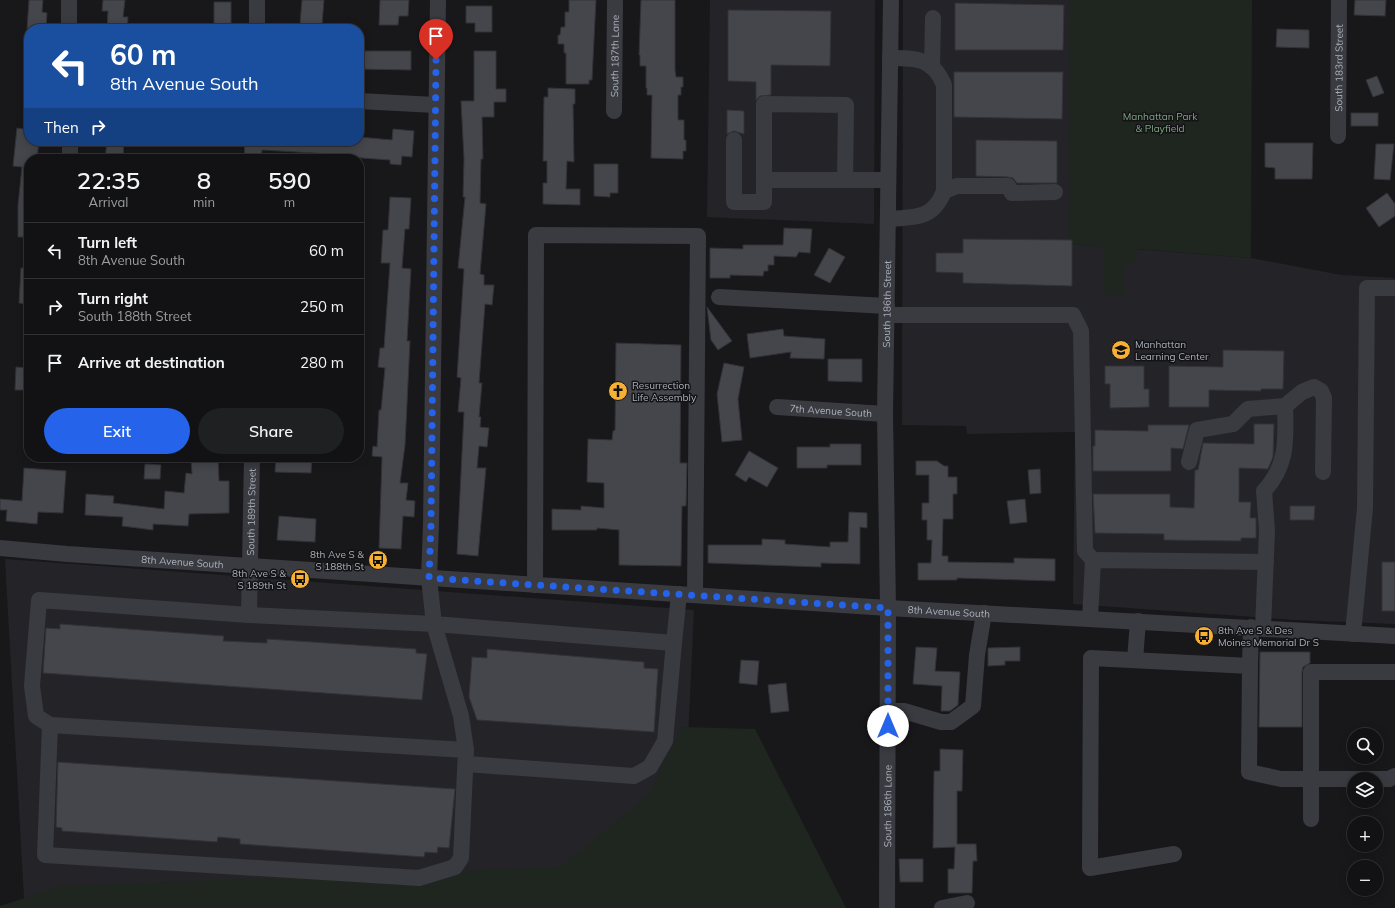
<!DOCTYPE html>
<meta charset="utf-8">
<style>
body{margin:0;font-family:Mulish,sans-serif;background:#1f2022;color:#f1f3f6;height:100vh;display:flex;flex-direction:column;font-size:15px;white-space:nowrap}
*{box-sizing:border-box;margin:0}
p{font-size:13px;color:#9c9ea0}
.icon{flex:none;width:22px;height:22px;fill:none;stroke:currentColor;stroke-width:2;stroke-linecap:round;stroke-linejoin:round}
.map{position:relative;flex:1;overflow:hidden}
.panel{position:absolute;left:24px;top:154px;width:340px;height:308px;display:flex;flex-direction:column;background:#121214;border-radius:16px;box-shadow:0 2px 10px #0003,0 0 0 1px #313234}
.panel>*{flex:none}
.banner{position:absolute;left:24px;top:24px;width:340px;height:122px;border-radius:16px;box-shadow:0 2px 10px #0003,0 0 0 1px #313234;background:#1a4fa0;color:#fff;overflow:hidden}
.fabs{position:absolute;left:1347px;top:728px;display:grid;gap:8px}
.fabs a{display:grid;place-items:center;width:36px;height:36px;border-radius:50%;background:#121214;box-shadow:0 2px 10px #0003,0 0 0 1px #313234;font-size:20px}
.pin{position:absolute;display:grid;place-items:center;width:34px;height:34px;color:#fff;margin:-41px -17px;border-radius:50% 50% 50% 0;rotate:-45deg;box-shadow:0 0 4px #0007}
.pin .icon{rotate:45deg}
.me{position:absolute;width:44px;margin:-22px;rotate:0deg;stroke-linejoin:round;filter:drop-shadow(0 0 3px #0008)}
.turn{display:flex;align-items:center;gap:14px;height:84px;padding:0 20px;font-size:18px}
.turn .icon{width:52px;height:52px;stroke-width:2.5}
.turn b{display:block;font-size:28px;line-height:34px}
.then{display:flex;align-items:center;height:38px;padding:0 20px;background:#0003;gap:8px;font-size:15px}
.eta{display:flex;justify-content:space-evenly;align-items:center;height:68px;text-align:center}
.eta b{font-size:24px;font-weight:600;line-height:28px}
.primary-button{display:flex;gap:8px;margin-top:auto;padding:8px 20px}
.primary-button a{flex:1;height:46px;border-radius:24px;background:#2563eb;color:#fff;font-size:16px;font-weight:600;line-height:46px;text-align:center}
.primary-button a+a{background:#1f2022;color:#f1f3f6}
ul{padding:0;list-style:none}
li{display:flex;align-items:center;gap:12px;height:56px;padding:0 20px;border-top:1px solid #313234}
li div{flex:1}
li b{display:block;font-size:15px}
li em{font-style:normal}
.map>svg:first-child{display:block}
</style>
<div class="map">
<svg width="1395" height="908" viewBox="0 0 1395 908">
<rect width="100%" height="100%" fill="#18181b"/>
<!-- built -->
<g fill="#242428">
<polygon points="710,0 875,0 874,224 707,217"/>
<polygon points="903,0 1069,0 1069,244 1251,258 1341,275 1395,278 1395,624 1296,620 1073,604 1075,432 967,434 966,426 902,425"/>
<polygon points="5,559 694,610 687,759 580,876 486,891 24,898"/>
</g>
<!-- green -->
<g fill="#1e261f">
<polygon points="1069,0 1252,0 1251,258 1137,249 1136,264 1124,264 1124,295 1103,294 1103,247 1069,244"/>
<polygon points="681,727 755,729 846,908 0,908 0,906 63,886 560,867 650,794"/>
</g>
<!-- building -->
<g fill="#44464b" stroke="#323237">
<polygon points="29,0 43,0 42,12 47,13 46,29 27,29"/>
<polygon points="103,0 125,0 123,17 128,17 127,29 107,29 108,11 102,11"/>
<polygon points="302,0 324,0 322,25 300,24"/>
<polygon points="380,0 409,0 408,16 399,16 398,25 379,25"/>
<polygon points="569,0 596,0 592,80 589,80 589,84 566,84 566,53 564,53 564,44 558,44 558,35 560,35 561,27 565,27 565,12 569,12"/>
<polygon points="641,0 675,0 675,70 676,77 683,77 683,87 681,87 681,95 678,95 678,120 684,120 684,140 686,140 686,151 683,151 683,159 651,158 652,95 647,95 647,88 646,88 646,66 640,66 640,55 639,55"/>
<polygon points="1355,0 1386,0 1385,16 1354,15"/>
<rect x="214" y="2" width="17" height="27"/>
<polygon points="955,3 1064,5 1063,50 955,50"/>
<polygon points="466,6 492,6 492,32 475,32 475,23 466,23"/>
<polygon points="728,10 831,11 830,66 771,65 771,95 760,96 756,100 756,82 728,81"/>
<polygon points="1277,29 1309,30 1309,48 1276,47"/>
<polygon points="359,51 411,51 411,70 359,69"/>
<polygon points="474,51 496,51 496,89 506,89 506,102 494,102 494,117 482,117 483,159 481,159 480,203 486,204 480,274 484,275 484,285 494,285 492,305 485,304 479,383 482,383 479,417 481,417 480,427 489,428 487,447 479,446 477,468 486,468 478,556 457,554 464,412 458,412 461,378 457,377 464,269 458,268 465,197 463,197 464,159 461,101 474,101"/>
<polygon points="954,72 1063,72 1062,119 954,117"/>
<polygon points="1377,76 1384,93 1373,97 1366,80"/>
<polygon points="548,88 575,89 575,104 573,104 574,162 567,161 566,189 580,189 580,205 543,204 543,183 547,183 547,161 543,161 544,97 548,97"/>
<polygon points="727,110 744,111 744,134 734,131 727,134"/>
<rect x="1351" y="113" width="27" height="13"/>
<polygon points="17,128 29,130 29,141 39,141 37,159 29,159 29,237 18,237 18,205 22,167 13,166"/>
<polygon points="393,129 414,131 412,157 402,156 401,165 390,164 390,160 348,157 349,155 262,150 261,159 245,159 244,141 359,141 359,137 392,140"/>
<polygon points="976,140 1057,141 1057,183 1017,183 1013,178 1008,177 976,176"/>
<polygon points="107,141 124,141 123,159 105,159"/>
<polygon points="1265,143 1313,143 1312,179 1275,179 1275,168 1265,167"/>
<polygon points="1376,144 1394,144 1390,180 1374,179"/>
<polygon points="594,164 618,164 618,193 610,193 610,197 594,196"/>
<polygon points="1387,193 1395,204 1395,216 1379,227 1366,208"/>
<polygon points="390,197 411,198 409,229 405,229 402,268 411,269 407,341 410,341 405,445 400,483 408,483 406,500 415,501 414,517 403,516 401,549 379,548 382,457 372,456 373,446 377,447 379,410 381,410 385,368 378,367 380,348 384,348 390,263 381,263 383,230 388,230"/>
<polygon points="784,228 812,229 810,253 799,252 796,257 774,256 774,265 768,265 768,271 764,271 763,276 730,275 730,278 710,278 710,248 743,249 743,245 783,245"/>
<polygon points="963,239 1072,240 1072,286 963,283 963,273 936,272 936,253 963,253"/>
<polygon points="829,248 845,257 830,283 814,275"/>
<polygon points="21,268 29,268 29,304 19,303"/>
<polygon points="707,307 732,341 718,350 711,340"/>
<polygon points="783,329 784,336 825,339 824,359 790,358 791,352 750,358 747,334"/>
<polygon points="616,343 681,345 680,463 687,463 686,506 682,506 681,566 619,565 619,530 597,528 597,530 552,530 552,509 581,510 581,506 604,508 604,483 587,482 588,439 612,440 613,431 615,430"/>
<polygon points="1223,350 1284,351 1283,389 1261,389 1261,391 1209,390 1209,407 1169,407 1169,366 1223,367"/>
<polygon points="828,359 862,359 862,382 828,381"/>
<polygon points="724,363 744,367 738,399 742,440 722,442 717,394"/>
<polygon points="1105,366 1144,366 1144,389 1149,389 1149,407 1110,408 1110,384 1105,384"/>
<polygon points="16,367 29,368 29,390 15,390"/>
<polygon points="1254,424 1274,424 1273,457 1268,469 1239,468 1239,502 1251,502 1250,518 1256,518 1256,538 1241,538 1241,541 1164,540 1164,534 1095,533 1093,494 1170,494 1170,507 1194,508 1195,470 1198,470 1203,443 1254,444"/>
<polygon points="1148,425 1189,425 1183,449 1171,448 1171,471 1093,471 1093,446 1095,446 1095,430 1148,431"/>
<polygon points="830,444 861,444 861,465 827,465 827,468 797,468 797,447 830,447"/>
<polygon points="749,451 778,468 767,487 749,477 746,482 735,475"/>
<polygon points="191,457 218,457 219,481 229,481 229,513 189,514 188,526 153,524 153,530 122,526 123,517 85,515 86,494 114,496 113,503 164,509 165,491 184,493 186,473 192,474"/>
<polygon points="276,457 312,457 311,473 275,472"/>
<polygon points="916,461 937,461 944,466 948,466 948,477 957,477 957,494 953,494 953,519 943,519 942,556 948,556 948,562 1014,563 1014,558 1055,559 1055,581 957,578 957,580 918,580 918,563 931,563 932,540 927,540 927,520 922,520 922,503 929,503 929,475 916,475"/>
<polygon points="145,464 161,465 160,479 144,479"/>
<polygon points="24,468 66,471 63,513 38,512 37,524 6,521 7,510 0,510 0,499 22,501"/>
<polygon points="1040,469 1041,493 1030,494 1028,470"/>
<polygon points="1025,499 1027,522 1010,524 1007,501"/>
<polygon points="1290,506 1315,506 1314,520 1290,520"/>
<polygon points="849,512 867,513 867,528 860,527 860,564 821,563 821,567 708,563 708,545 762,545 762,539 785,540 785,544 830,547 830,542 848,542"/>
<polygon points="279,516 316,519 315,542 277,540"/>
<rect x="1382" y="562" width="13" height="49"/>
<polygon points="60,624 224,636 223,641 267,643 267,639 416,649 416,653 427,654 422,700 43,673 46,628 60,629"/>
<polygon points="916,647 937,648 935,671 960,672 958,705 950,711 941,711 942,686 913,684"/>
<polygon points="1020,647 1020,661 1005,661 1005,665 988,666 988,648"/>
<polygon points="487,649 644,662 644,668 658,669 654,732 477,720 469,697 472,657 487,658"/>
<polygon points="1260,652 1310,652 1310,663 1303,667 1302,672 1302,727 1259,727"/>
<polygon points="741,660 759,661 757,685 739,683"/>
<polygon points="786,683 789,711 771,713 768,685"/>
<polygon points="940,749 963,750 962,791 957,791 957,844 976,844 977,861 973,861 972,893 948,893 948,869 954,869 955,847 933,848 934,771 940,771"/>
<polygon points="58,762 455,789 449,848 438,847 437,853 425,852 424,857 240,844 240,839 218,837 217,842 62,831 62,828 56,827"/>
<polygon points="899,859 923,859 923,882 900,882"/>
</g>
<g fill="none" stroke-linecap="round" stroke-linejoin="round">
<!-- minor -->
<g stroke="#393b40" stroke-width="16">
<polyline points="69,0 69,29"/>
<polyline points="438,0 431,525 429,578 434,624 461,716 466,750 461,858 455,867 419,878 45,855 50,725 36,716 32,686 39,600 249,615 434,624 674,643 679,594"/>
<polyline points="257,29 257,0"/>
<polyline points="932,66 933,18"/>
<polyline points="359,101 435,105"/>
<path id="s1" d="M614,111L615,0"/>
<path id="s2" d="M1338,136L1339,0"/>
<polyline points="734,140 734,202 764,202 764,180 888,180"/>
<polyline points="70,141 70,159"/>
<polyline points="764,180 764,104 846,105 845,180"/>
<polyline points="944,191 957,186 1008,186 1012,193 1055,192"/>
<path d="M888,219C914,217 933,220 944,191V85C933,58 916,58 890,58"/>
<polyline points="719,297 887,306"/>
<polyline points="887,315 1073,315 1081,331 1085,551 1093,560"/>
<path id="s3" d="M777,407L885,414"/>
<polyline points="1189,462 1197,430 1233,424 1248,409 1285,406"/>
<path id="s4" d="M0,548L67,554L888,608L1395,636"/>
<polyline points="535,585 536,235 698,236 695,595"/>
<path id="s5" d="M249,615L252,457"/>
<polyline points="1090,619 1093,560 1266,562"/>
<path d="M1263,628L1267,531L1264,491C1288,465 1286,439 1285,406L1302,392L1314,387L1321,391L1324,398L1323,472"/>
<polyline points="1353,634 1365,508 1367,288 1395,288"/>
<polyline points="1135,660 1138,621"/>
<polyline points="1250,666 1251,627"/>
<polyline points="888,711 904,711 941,722 951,722 973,706 977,655 984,613"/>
<polyline points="50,725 466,750"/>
<polyline points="466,764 634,776 650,767 665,741 674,643"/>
<polyline points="1311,819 1311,672 1395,672"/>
<polyline points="1174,854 1090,868 1091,658 1250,666 1249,772 1281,779 1389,779 1395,776"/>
<path id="s6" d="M887,908L888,608L885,414L891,0"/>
<polyline points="942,908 967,903"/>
</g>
</g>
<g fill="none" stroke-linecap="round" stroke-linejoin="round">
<!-- route -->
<polyline stroke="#2563eb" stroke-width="7" stroke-dasharray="0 12.6" points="436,60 431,525 429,578 888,608 888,726"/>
</g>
<!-- icons -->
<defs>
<g id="school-disc" transform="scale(1)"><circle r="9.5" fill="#f7b034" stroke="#131316"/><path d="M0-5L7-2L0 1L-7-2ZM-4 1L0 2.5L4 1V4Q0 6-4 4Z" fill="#111"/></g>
<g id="church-disc" transform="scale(1)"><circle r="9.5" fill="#f7b034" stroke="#131316"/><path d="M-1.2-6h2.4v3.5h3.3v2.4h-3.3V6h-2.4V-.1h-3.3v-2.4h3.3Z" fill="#111"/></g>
<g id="bus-disc" transform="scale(1)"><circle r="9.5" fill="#f7b034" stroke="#131316"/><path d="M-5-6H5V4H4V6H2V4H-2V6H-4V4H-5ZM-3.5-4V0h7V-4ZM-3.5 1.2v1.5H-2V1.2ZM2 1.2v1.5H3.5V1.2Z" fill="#111"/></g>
</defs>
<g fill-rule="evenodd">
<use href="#school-disc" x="1121" y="350"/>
<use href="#church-disc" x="618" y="391"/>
<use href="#bus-disc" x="378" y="560"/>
<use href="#bus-disc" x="300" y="579"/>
<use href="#bus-disc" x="1204" y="636"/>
</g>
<g text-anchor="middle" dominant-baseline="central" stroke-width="3" stroke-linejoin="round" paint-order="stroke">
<!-- street labels -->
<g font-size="10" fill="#aab0bb" stroke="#131316">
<text stroke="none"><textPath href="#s1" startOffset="55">South 187th Lane</textPath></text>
<text stroke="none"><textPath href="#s2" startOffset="68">South 183rd Street</textPath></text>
<text stroke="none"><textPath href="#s6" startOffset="604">South 186th Street</textPath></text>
<text stroke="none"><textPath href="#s3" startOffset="54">7th Avenue South</textPath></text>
<text stroke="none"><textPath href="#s5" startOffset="103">South 189th Street</textPath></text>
<text stroke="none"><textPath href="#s4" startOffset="183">8th Avenue South</textPath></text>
<text stroke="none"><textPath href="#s4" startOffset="951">8th Avenue South</textPath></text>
<text stroke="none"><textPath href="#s6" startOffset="102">South 186th Lane</textPath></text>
</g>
<!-- park labels -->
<g font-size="10" fill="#81a682" stroke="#131316">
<text x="1160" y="116">Manhattan Park<tspan x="1160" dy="12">&amp; Playfield</tspan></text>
</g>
<!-- poi labels -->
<g font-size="10" fill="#aab0bb" stroke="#131316" text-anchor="start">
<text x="1135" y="344">Manhattan<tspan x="1135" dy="12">Learning Center</tspan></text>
<text x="632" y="385">Resurrection<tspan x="632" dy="12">Life Assembly</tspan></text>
<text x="364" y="554" text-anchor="end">8th Ave S &amp;<tspan x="364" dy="12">S 188th St</tspan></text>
<text x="286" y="573" text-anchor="end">8th Ave S &amp;<tspan x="286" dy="12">S 189th St</tspan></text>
<text x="1218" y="630">8th Ave S &amp; Des<tspan x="1218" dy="12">Moines Memorial Dr S</tspan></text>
</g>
</g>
</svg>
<div class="fabs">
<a><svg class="icon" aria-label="search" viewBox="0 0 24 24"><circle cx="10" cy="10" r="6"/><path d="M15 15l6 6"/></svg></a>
<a><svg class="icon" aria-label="layers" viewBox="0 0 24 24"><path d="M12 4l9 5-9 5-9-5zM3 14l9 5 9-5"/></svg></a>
<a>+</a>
<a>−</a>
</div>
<div class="pin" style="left:436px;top:60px;background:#d93025"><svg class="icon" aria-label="arrive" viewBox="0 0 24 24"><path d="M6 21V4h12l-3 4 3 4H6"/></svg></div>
<svg class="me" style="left:888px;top:726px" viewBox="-20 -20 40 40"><circle r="19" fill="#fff"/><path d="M0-13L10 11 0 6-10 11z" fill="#2563eb"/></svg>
<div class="banner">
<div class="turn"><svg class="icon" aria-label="left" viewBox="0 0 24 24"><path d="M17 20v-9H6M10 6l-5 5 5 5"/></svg><div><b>60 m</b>8th Avenue South</div></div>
<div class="then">Then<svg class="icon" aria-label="right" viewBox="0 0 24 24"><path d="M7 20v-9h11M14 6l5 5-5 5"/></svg></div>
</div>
<section class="panel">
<div class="eta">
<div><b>22:35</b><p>Arrival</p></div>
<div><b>8</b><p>min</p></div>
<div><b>590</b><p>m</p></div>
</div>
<ul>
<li><svg class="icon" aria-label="left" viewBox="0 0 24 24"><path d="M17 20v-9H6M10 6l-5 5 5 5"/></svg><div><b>Turn left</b><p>8th Avenue South</p></div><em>60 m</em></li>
<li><svg class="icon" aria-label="right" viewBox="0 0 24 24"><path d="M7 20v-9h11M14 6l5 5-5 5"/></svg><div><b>Turn right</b><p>South 188th Street</p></div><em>250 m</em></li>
<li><svg class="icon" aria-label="arrive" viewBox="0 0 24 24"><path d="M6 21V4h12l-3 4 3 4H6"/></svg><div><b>Arrive at destination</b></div><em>280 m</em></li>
</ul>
<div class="primary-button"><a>Exit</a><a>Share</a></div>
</section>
</div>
